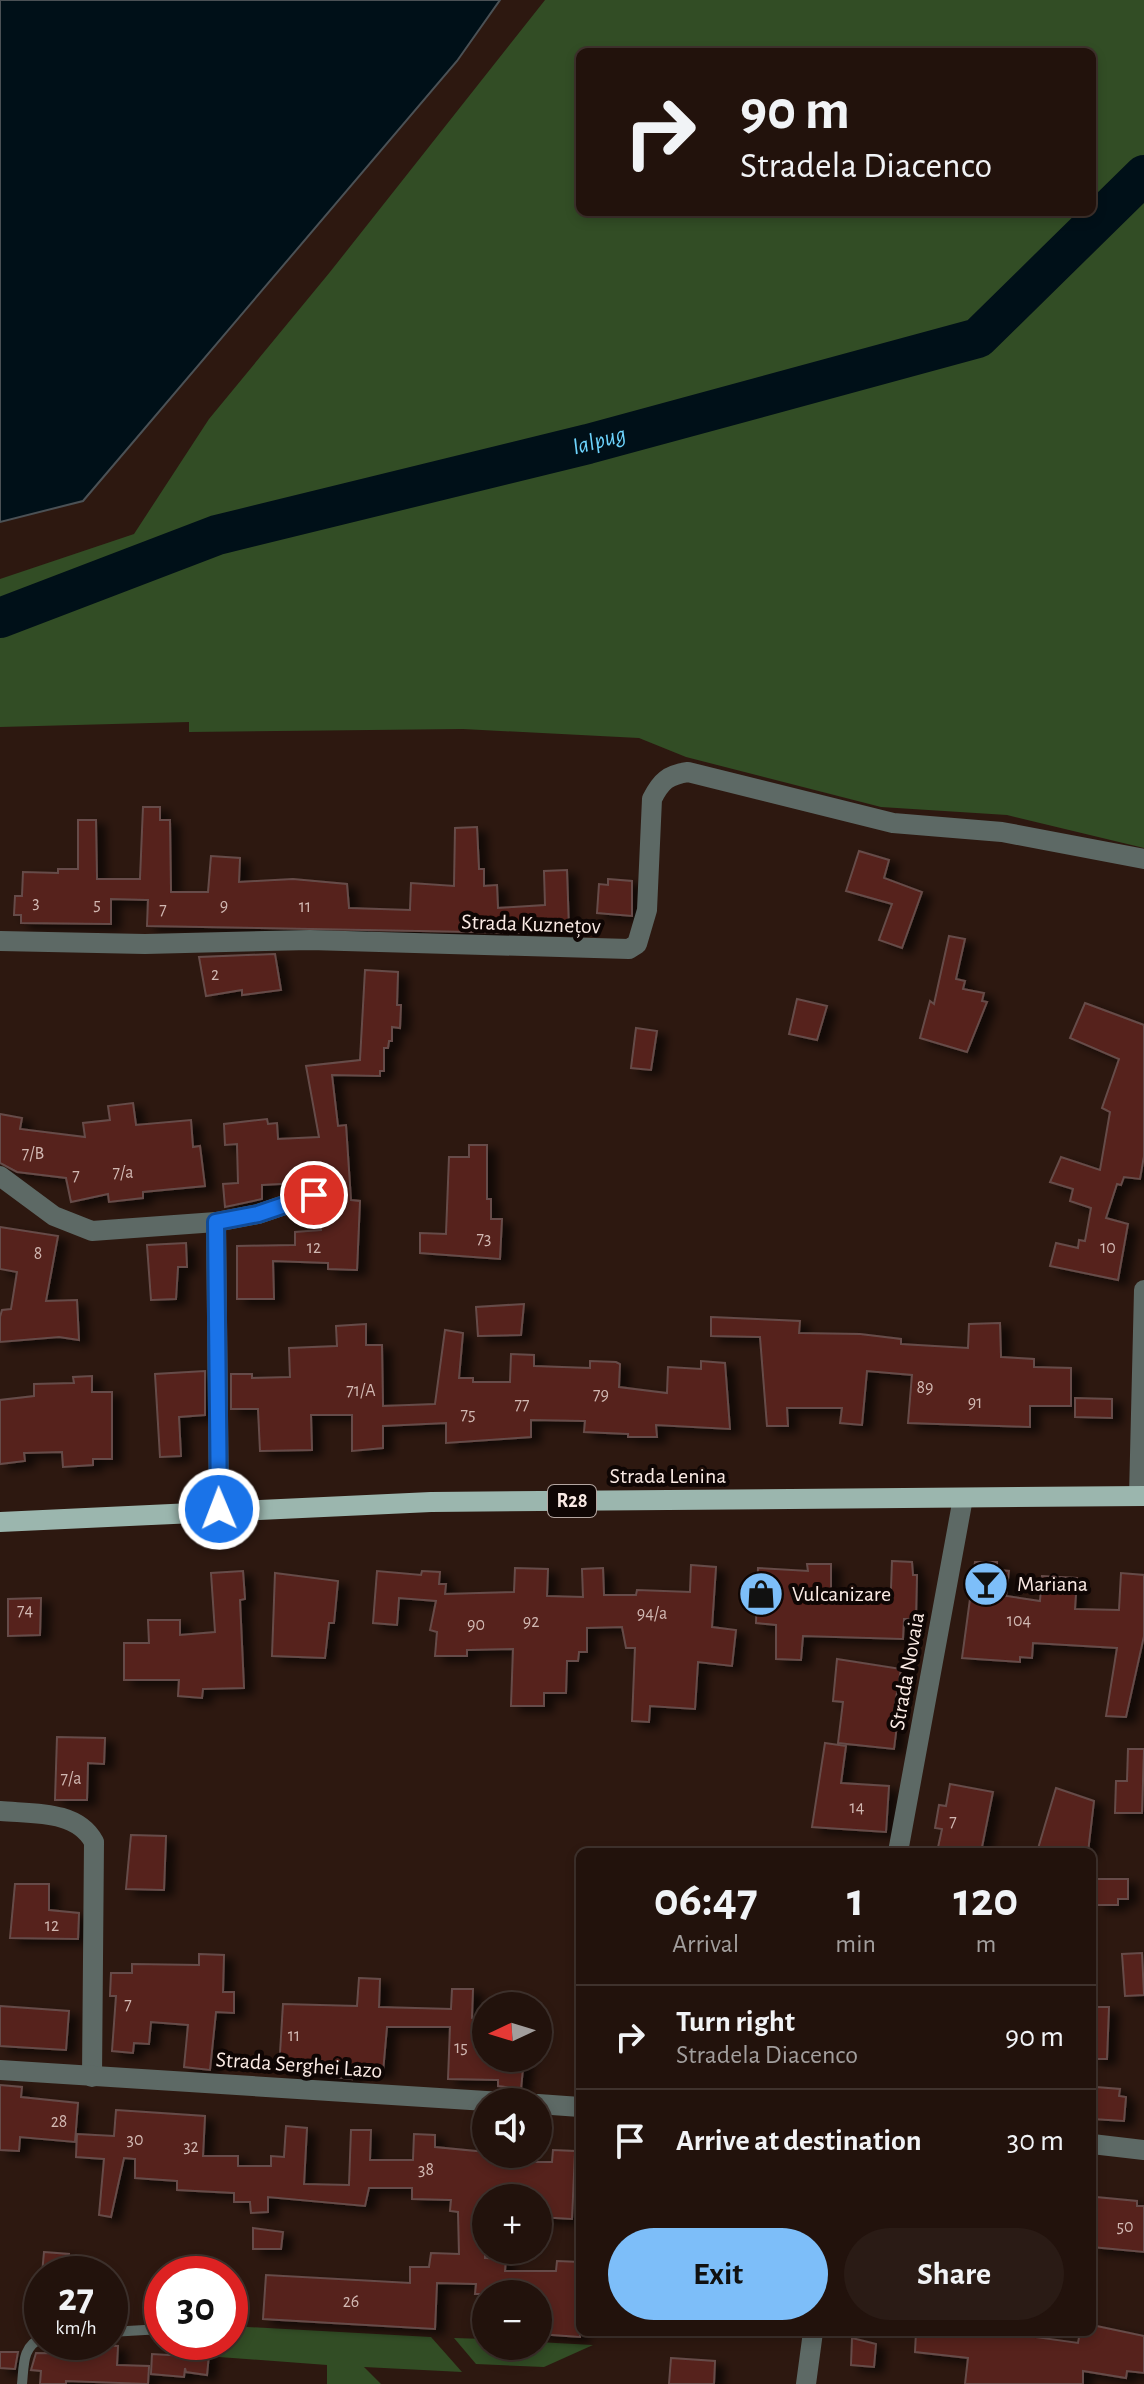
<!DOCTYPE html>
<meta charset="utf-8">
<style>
body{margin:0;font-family:"Alegreya Sans",sans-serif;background:#2a1b15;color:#f1f3f6;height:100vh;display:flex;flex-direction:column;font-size:30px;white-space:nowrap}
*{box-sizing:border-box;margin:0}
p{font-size:26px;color:#a29e9d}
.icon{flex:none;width:44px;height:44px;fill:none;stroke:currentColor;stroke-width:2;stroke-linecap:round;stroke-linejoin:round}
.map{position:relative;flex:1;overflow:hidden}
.drawer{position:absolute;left:576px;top:1848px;width:520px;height:488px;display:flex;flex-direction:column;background:#22120c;border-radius:12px;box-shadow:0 4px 12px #0003,0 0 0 2px #3f322d}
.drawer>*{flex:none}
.top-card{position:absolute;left:576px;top:48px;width:520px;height:168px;border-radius:12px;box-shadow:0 4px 12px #0003,0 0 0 2px #3f322d;background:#22120c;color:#f1f3f6;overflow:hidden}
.needle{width:52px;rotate:266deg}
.controls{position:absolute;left:472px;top:1992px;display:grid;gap:16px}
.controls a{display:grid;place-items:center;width:80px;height:80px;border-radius:50%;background:#22120c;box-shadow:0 4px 12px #0003,0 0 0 2px #3f322d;font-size:40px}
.speed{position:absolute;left:24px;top:2256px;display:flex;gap:16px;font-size:40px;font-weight:700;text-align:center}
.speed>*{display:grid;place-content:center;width:104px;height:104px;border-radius:50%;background:#22120c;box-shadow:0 4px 12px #0003,0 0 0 2px #3f322d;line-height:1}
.speed small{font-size:20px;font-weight:400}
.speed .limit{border:12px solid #d22;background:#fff;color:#111}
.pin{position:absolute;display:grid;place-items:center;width:68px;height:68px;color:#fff;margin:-34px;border:4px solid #fff;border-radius:50%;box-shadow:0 2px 8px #0007}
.me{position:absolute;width:88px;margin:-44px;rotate:359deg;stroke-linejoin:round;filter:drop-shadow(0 0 6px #0008)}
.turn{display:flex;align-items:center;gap:28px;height:168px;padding:0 32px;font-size:36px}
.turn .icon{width:104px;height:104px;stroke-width:2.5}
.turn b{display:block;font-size:56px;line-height:68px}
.eta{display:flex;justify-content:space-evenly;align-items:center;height:136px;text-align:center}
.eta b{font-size:48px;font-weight:600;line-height:56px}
.primary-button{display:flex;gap:16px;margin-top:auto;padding:16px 32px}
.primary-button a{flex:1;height:92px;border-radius:48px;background:#7dbef9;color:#111;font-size:32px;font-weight:600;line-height:92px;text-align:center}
.primary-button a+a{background:#2a1b15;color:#f1f3f6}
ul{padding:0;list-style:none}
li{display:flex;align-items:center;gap:24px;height:104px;padding:0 32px;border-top:2px solid #3f322d}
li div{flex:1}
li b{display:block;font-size:30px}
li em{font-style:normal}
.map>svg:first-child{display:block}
</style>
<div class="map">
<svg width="1144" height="2384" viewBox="0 0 1144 2384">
<defs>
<filter id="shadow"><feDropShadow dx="9" dy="5" stdDeviation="4" flood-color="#0009"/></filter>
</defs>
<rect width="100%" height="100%" fill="#2d1810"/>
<!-- green -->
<g fill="#324d25" fill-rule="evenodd">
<path d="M545,0H1144V848L1007,815L881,807L686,757L639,738L463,729L189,732V722L0,727V579L134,534L209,419L330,272ZM580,52H1092V212H580Z"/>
<polygon points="230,2326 431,2337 462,2372 364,2367 381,2384 327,2384 327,2365 219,2357 212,2342 230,2342"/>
<polygon points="454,2338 486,2339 486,2346 538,2346 538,2342 593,2345 544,2367 476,2364"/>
</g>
<!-- water -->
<polygon fill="#001018" stroke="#4b5155" stroke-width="2" points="0,0 500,0 457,61 83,501 0,522"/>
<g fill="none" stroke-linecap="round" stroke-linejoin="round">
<!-- river -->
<path stroke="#001018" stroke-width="40" id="s1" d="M0,618L217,535L588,444L978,338L1144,175"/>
</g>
<!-- building -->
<g fill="#56201b" stroke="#664c48" stroke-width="2" filter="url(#shadow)">
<polygon points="143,807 160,807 160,820 170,820 171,892 208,892 211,856 240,858 239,882 293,879 347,884 349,908 410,910 411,883 454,886 455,828 477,827 479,869 484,869 484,886 497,885 498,908 545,905 544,871 567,870 569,930 533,933 147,926 148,900 111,899 111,924 21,923 21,915 14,915 15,896 22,896 23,872 58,873 58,869 78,869 78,820 96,820 97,879 140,879"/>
<polygon points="859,851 889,860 884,878 922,892 902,948 879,940 892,904 846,891"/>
<polygon points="608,879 632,881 632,916 597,913 599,884 608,885"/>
<polygon points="949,936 965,939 956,979 965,981 963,989 984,993 982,1001 987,1002 967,1052 920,1038 930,1001 934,1004"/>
<polygon points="275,954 281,990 242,995 242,990 206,996 199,957"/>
<polygon points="365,970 398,972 397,1005 401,1005 400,1028 392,1027 392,1041 389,1041 388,1048 384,1048 384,1071 380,1071 380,1076 332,1075 338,1126 346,1125 351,1200 360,1201 357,1270 328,1269 328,1263 273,1261 274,1299 237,1299 237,1246 295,1245 295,1232 321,1230 321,1206 326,1192 319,1182 262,1185 262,1199 225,1207 223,1184 238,1183 237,1144 225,1145 224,1124 267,1119 268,1124 277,1123 278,1139 319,1137 306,1066 360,1060"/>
<polygon points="797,999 827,1006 817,1040 789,1034"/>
<polygon points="1085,1003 1144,1025 1144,1156 1140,1179 1124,1177 1121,1185 1117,1184 1106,1218 1128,1224 1118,1280 1050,1266 1056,1243 1078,1248 1079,1240 1085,1241 1091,1208 1070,1201 1073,1189 1050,1182 1061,1157 1100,1170 1110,1112 1102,1108 1119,1059 1070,1038"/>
<polygon points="636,1028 657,1031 651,1070 631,1068"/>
<polygon points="133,1103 136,1125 191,1120 193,1147 200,1146 205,1186 143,1192 143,1198 109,1202 108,1194 71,1202 66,1178 17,1172 0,1163 0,1114 22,1118 20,1129 85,1137 83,1123 110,1120 108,1106"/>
<polygon points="469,1145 487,1145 487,1199 491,1199 491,1219 502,1219 500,1259 420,1253 420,1233 446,1234 449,1157 469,1157"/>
<polygon points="0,1227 58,1236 46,1301 77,1300 79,1340 59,1337 0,1342 0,1317 2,1310 11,1309 17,1272 0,1269"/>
<polygon points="186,1243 187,1267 178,1267 176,1299 151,1300 147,1245"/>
<polygon points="524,1304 521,1335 478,1336 476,1307"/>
<polygon points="711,1317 800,1321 799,1333 860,1334 901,1339 901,1344 968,1348 969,1324 1000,1323 1001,1357 1034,1359 1034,1367 1071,1368 1071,1406 1030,1406 1030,1427 908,1423 912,1375 867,1371 862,1425 840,1423 842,1408 787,1408 788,1426 767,1426 760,1337 711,1336"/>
<polygon points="366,1324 366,1345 382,1345 383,1406 435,1404 445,1330 463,1333 459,1378 473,1378 473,1382 510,1382 511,1354 534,1355 534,1366 590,1368 590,1361 616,1362 620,1364 619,1387 667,1393 668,1367 701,1369 701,1361 725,1363 730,1429 656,1425 657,1437 628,1437 628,1434 584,1432 585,1421 531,1420 531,1437 446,1443 446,1423 383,1426 383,1448 352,1451 352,1415 311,1415 312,1450 260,1451 258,1409 231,1409 231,1374 252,1374 252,1378 290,1377 289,1348 337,1346 336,1326"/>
<polygon points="205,1371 205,1415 179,1417 181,1456 160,1457 155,1374"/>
<polygon points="92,1376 92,1392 112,1392 112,1459 93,1459 93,1465 63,1467 62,1452 24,1453 25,1461 0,1464 0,1400 34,1396 34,1384 74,1383 73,1377"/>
<polygon points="1075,1398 1112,1399 1112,1418 1075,1417"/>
<polygon points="892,1561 912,1562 913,1575 917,1575 916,1619 904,1619 903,1639 803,1636 801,1660 776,1659 776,1625 756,1623 758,1568 808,1571 807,1564 831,1564 831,1590 891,1589"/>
<polygon points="975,1562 997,1562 997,1570 1009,1571 1006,1596 1040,1601 1042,1576 1077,1578 1075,1609 1119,1610 1121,1573 1144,1575 1144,1636 1126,1717 1106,1716 1117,1648 1033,1643 1032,1658 1020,1657 1020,1662 962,1658"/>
<polygon points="691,1565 716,1567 712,1627 736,1630 732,1666 698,1662 695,1709 650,1706 649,1722 632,1721 635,1648 626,1648 622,1627 587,1628 587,1652 579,1652 578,1661 567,1661 566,1693 544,1693 544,1706 511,1706 513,1649 467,1650 467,1656 435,1656 437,1632 430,1630 436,1601 399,1598 397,1625 373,1623 377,1571 421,1575 422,1571 440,1572 439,1584 446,1584 445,1594 514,1592 515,1568 548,1569 547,1596 583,1597 582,1569 603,1568 604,1595 636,1595 637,1590 690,1592"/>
<polygon points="243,1571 245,1599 240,1600 244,1688 203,1689 202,1698 178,1696 179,1680 124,1680 124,1643 149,1643 148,1620 180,1620 180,1635 215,1632 211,1573"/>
<polygon points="275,1573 338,1581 334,1623 329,1623 325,1658 272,1656"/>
<polygon points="41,1598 40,1635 8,1636 8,1599"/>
<polygon points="837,1659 901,1669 893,1716 898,1717 894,1749 838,1743 843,1702 833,1701"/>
<polygon points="57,1737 105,1738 104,1764 88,1763 87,1800 55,1800"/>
<polygon points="825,1743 846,1746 841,1783 889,1786 886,1832 812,1827"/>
<polygon points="1128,1749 1144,1749 1142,1813 1115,1813 1116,1781 1127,1781"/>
<polygon points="950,1784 993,1792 981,1852 937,1852 942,1829 935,1828 939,1805 946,1806"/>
<polygon points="1056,1788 1094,1801 1088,1852 1037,1852"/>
<polygon points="131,1835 166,1836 164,1890 126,1889"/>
<polygon points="1097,1879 1128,1879 1128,1899 1118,1899 1118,1905 1097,1905"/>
<polygon points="15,1884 49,1884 49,1910 79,1913 78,1939 10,1938"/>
<polygon points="1142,1953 1144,1995 1125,1996 1122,1954"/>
<polygon points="199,1954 224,1955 223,1992 234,1992 234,2013 216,2012 210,2070 184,2067 188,2025 151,2022 149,2044 134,2043 133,2053 112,2051 116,1996 110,1996 111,1973 132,1973 132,1964 199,1965"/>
<polygon points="359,1978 380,1979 379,2007 451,2009 452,1989 473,1989 472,2018 486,2020 486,2058 524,2058 521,2089 498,2086 498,2080 448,2079 450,2027 387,2027 383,2072 352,2070 352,2079 279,2070 283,2004 357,2006"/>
<polygon points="0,2006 69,2011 66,2050 0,2046"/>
<polygon points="1092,2007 1109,2007 1107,2059 1092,2059"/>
<polygon points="0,2085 22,2087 21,2097 78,2103 75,2142 20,2137 19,2151 0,2150"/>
<polygon points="1096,2087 1120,2089 1119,2096 1126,2097 1124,2121 1093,2119"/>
<polygon points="116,2110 205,2116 203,2156 238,2156 238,2166 271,2166 271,2156 284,2157 286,2126 307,2128 304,2184 349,2185 351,2130 371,2130 370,2160 413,2160 414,2134 435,2135 435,2147 507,2154 508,2162 552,2162 553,2150 575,2151 572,2219 538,2217 538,2198 486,2198 484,2217 485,2258 506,2259 505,2271 556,2271 557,2261 580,2262 580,2337 538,2334 538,2294 475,2294 476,2284 437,2283 435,2329 263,2319 266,2275 410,2283 410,2267 429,2267 431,2253 459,2254 458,2212 450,2211 451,2200 412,2199 412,2188 369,2188 365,2206 268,2197 268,2212 251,2213 250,2202 234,2202 234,2193 177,2190 177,2181 135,2178 135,2159 124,2158 111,2217 99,2215 104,2159 76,2157 77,2134 114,2136"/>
<polygon points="1096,2197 1137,2201 1137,2206 1144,2206 1144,2252 1092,2247 1092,2201"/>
<polygon points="253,2228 283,2232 281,2249 253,2249"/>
<polygon points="44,2252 69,2254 67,2274 42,2274"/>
<polygon points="1092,2325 1144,2336 1144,2373 1127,2371 1126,2378 1083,2371 1083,2384 965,2384 968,2358 915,2352 916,2332 1036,2332 1035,2337 1078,2343 1080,2332 1092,2332"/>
<polygon points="852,2338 876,2344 874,2367 851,2365"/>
<polygon points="97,2345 118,2346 117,2365 149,2366 148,2384 66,2381 66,2384 40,2384 41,2371 31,2370 36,2353 96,2354"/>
<polygon points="187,2347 204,2348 209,2354 207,2375 186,2372 185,2368 184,2377 151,2374 152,2354 185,2356"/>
<polygon points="0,2352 18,2352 15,2369 0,2368"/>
<polygon points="671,2358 715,2361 714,2384 669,2384"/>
</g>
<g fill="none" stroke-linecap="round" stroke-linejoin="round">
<!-- lane -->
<g stroke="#5d6965" stroke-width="10">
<polyline points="110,2332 162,2329"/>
<polyline points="212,2342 212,2347"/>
<path d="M22,2384C24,2365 22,2346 42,2338"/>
</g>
<!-- street -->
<g stroke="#5d6965" stroke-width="20">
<path d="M0,941L145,944L310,940L629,949L637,944L647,910L652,799C661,781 668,775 688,772L893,823L1002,832L1144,859"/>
<polyline points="0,1176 54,1216 92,1231 216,1222 258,1214 314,1195"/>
<polyline points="216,1222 219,1509"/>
<polyline points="1139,1496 1144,1290"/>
<path d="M0,1811C33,1814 77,1810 94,1842L92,2077"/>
<polyline points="898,1852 963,1498"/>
<polyline points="0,2070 502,2102"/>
<polyline points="538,2104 580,2107"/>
<polyline points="1092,2144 1144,2150"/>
<polyline points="806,2384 813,2332"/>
</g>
<!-- primary -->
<polyline stroke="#9bb6ae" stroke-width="20" points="0,1522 431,1502 1144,1496"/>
</g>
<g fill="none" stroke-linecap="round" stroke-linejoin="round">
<!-- route casing -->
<g stroke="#114b97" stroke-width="20">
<polyline id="route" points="219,1509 216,1222 258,1214 314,1195"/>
</g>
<!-- route -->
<use href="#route" stroke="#1a73e8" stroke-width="14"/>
</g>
<!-- icons -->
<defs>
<g id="bar-disc" transform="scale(2.3)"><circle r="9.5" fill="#7dbef9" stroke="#0f0604"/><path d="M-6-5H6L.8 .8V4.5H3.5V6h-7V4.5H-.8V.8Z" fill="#111"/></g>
<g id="shop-disc" transform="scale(2.3)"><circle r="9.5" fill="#7dbef9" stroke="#0f0604"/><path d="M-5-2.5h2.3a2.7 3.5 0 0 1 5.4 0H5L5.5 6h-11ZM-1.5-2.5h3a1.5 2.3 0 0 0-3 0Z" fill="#111"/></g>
</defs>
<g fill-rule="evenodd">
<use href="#bar-disc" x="986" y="1584"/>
<use href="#shop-disc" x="761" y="1594"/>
</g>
<g text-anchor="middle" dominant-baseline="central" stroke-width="8" stroke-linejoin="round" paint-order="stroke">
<!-- number labels -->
<g font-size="18" fill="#d1b8b2">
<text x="36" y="903">3</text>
<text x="97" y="905">5</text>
<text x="224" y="906">9</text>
<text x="305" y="907">11</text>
<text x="163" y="910">7</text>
<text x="215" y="975">2</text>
<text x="33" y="1154">7/B</text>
<text x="123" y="1173">7/a</text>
<text x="76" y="1176">7</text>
<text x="484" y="1239">73</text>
<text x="314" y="1248">12</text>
<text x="1108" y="1248">10</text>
<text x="38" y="1254">8</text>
<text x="925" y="1388">89</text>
<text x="361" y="1391">71/A</text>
<text x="601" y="1395">79</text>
<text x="975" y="1403">91</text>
<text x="522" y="1405">77</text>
<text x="468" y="1415">75</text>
<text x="25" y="1611">74</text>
<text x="652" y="1614">94/a</text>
<text x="1019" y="1621">104</text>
<text x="531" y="1622">92</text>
<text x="476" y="1625">90</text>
<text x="71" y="1779">7/a</text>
<text x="857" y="1808">14</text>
<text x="953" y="1822">7</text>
<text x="52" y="1926">12</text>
<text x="128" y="2005">7</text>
<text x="294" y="2036">11</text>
<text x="461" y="2048">15</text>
<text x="59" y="2122">28</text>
<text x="135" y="2140">30</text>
<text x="191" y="2147">32</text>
<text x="426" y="2170">38</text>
<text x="1125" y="2227">50</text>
<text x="351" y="2302">26</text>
</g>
<!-- shield labels -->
<rect fill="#0f0604" stroke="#b4a6a1" stroke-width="2" x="548" y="1485" width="48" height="32" rx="6"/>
<g font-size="20" font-weight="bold" fill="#faeae4">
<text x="572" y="1501">R28</text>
</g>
<!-- street labels -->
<g font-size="22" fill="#faeae4" stroke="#0f0604">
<text transform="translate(531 924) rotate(2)">Strada Kuznețov</text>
<text x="668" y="1476">Strada Lenina</text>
<text transform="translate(907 1671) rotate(-80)">Strada Novaia</text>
<text transform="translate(299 2065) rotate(4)">Strada Serghei Lazo</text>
</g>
<!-- poi labels -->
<g font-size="22" fill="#faeae4" stroke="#0f0604" text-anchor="start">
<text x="1017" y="1584">Mariana</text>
<text x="792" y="1594">Vulcanizare</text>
</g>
<!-- water labels -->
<g font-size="24" font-style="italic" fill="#6dd4fd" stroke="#0f0604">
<text stroke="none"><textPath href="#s1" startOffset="626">Ialpug</textPath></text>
</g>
</g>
</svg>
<div class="controls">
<a><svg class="needle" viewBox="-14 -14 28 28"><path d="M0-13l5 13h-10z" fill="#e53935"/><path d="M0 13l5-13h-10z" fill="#a29e9d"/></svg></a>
<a><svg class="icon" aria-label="sound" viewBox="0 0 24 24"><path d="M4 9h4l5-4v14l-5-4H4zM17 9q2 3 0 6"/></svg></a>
<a>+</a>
<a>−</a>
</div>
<div class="speed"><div>27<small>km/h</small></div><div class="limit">30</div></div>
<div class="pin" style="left:314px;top:1195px;background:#d93025"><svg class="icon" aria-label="arrive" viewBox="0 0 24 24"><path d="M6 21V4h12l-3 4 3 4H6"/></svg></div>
<svg class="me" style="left:219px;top:1509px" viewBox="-20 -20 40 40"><circle r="17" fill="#1a73e8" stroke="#fff" stroke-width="3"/><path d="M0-11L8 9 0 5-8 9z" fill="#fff"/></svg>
<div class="top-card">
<div class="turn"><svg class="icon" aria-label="right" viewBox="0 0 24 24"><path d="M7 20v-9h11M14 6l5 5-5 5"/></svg><div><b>90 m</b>Stradela Diacenco</div></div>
</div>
<section class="drawer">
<div class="eta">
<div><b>06:47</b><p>Arrival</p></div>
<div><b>1</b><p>min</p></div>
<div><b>120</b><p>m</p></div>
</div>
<ul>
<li><svg class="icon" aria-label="right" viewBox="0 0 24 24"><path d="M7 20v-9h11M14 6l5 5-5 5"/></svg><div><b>Turn right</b><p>Stradela Diacenco</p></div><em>90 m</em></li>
<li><svg class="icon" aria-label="arrive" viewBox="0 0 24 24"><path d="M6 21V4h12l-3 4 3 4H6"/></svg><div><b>Arrive at destination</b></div><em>30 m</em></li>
</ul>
<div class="primary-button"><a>Exit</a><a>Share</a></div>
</section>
</div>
